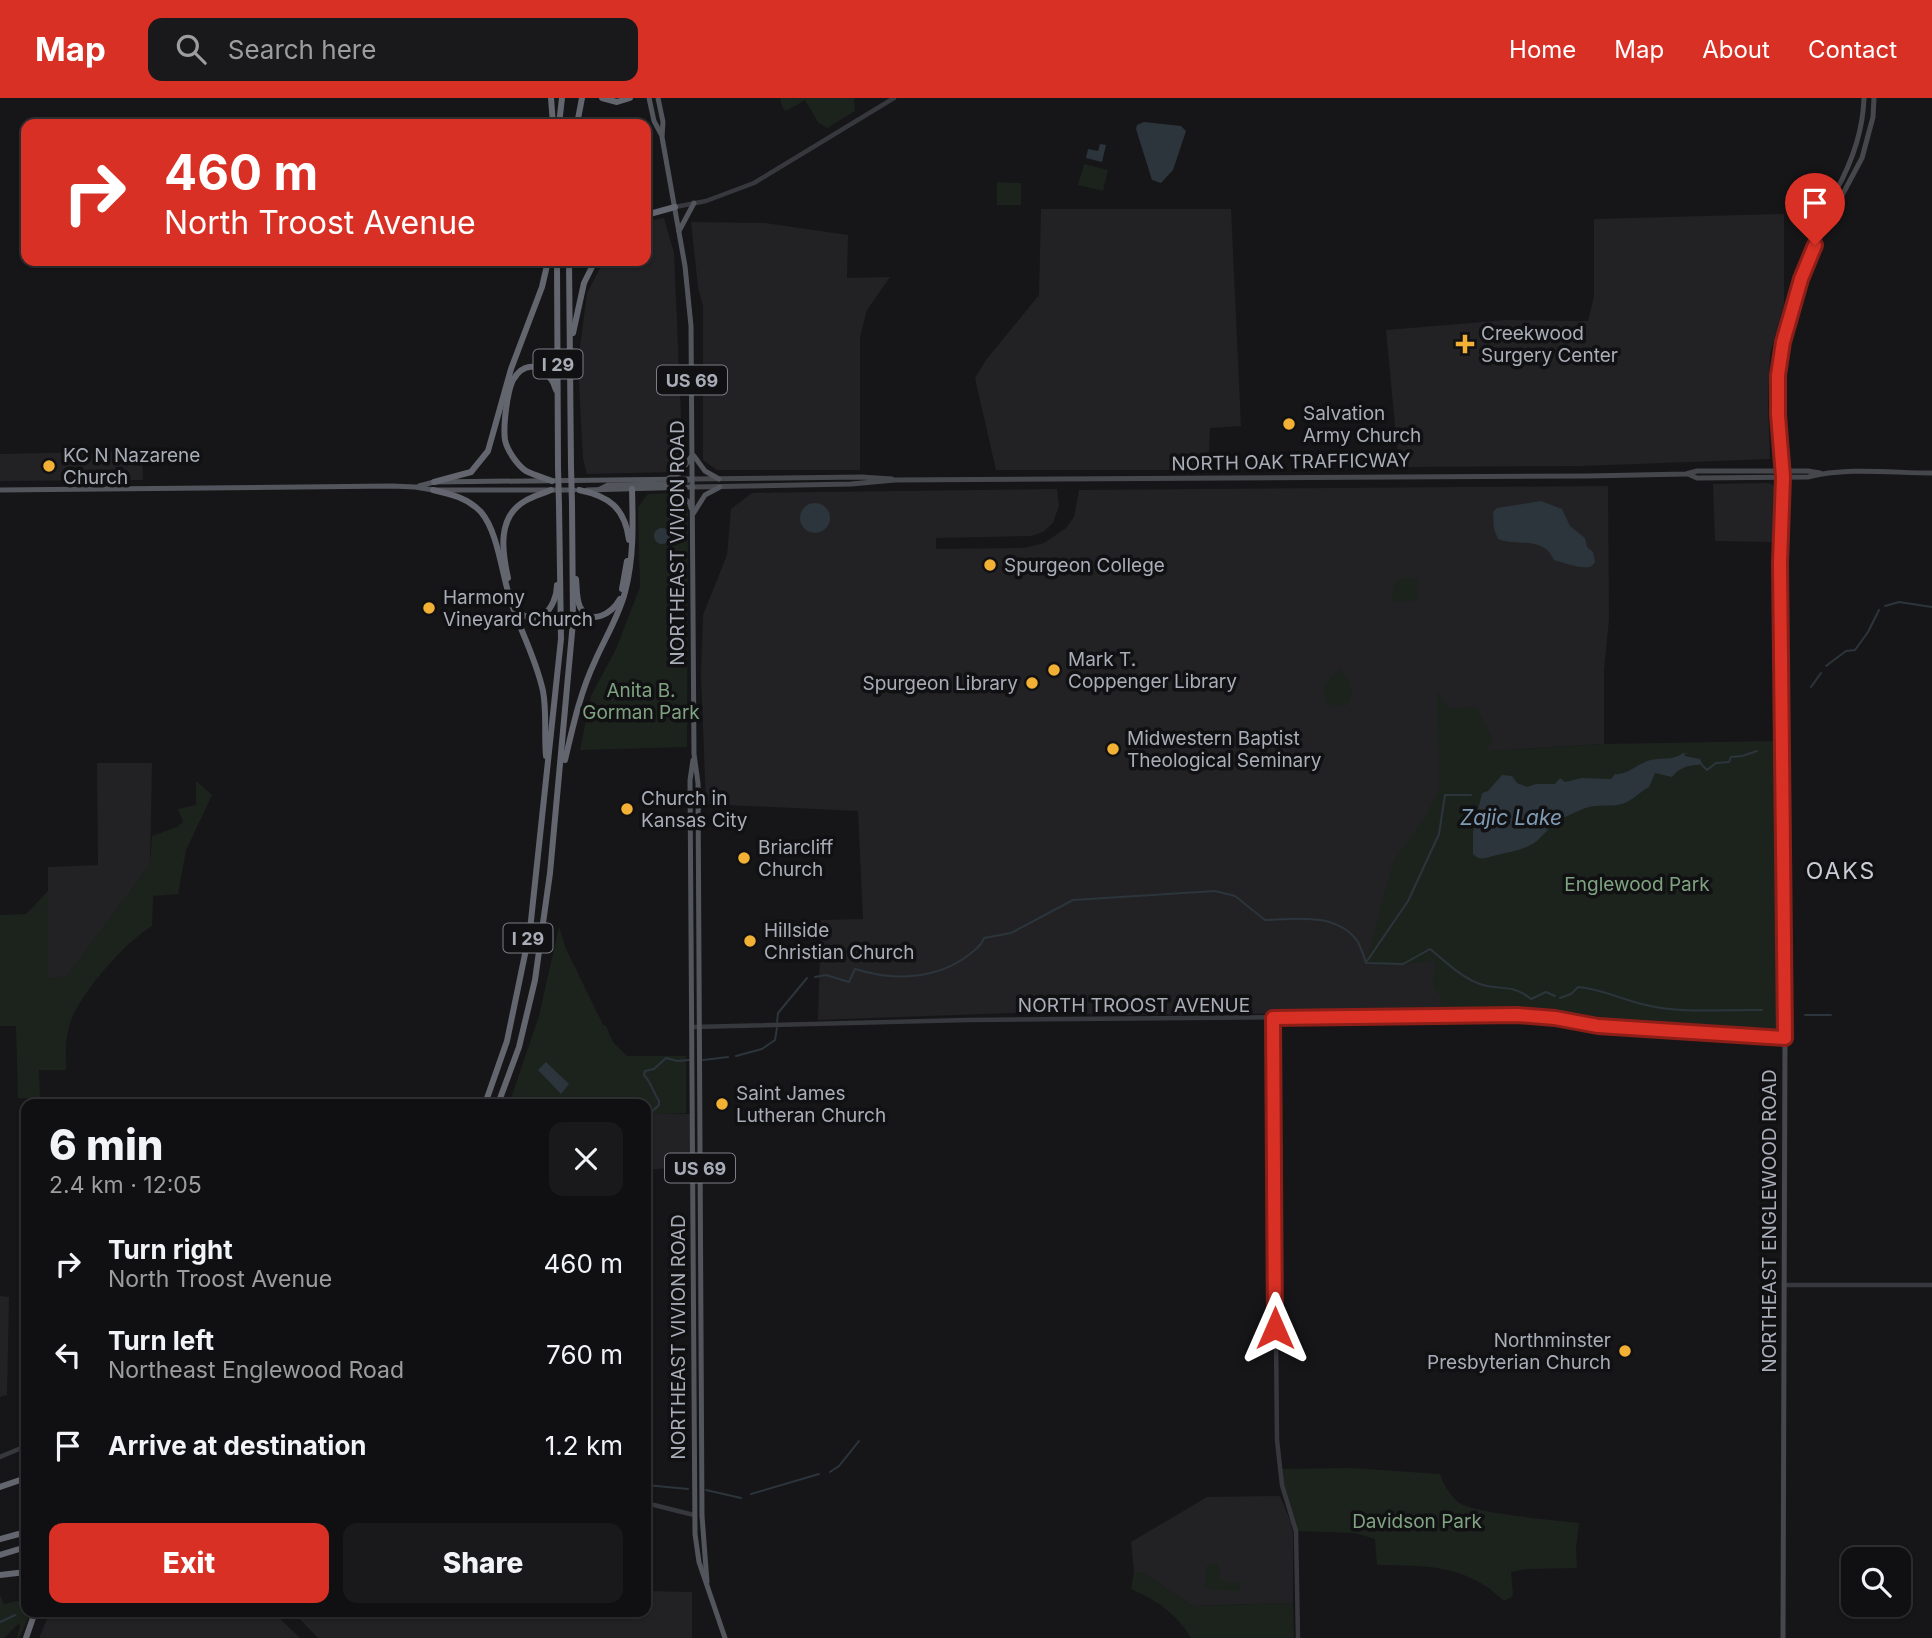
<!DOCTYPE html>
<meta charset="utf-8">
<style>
body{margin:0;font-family:Inter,sans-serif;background:#19191b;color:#f1f3f6;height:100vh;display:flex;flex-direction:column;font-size:26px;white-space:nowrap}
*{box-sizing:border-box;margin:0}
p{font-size:23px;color:#9c9d9f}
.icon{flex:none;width:38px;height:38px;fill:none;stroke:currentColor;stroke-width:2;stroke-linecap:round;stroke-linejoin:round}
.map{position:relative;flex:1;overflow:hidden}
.drawer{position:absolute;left:21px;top:1001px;width:630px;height:518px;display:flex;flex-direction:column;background:#101012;border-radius:14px;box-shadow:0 2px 5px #0004,0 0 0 2px #303032}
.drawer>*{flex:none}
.guide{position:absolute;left:21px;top:21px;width:630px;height:147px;border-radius:14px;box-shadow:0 2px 5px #0004,0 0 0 2px #303032;background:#d93025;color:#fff;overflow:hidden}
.tools{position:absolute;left:1841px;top:1449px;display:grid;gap:14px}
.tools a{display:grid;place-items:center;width:70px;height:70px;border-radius:14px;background:#101012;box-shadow:0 2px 5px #0004,0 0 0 2px #303032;font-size:35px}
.pin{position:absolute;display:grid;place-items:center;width:60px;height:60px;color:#fff;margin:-72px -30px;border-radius:50% 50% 50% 0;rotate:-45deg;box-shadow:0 0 7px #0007}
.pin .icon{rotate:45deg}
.me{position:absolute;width:77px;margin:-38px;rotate:0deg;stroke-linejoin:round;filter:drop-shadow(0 0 5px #0008)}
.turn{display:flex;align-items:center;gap:24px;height:147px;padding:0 28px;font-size:32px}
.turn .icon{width:91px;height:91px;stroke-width:2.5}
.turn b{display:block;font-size:49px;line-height:60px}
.round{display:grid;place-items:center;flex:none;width:74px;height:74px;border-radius:14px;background:#19191b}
.head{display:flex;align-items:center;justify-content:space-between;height:119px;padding:0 28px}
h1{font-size:42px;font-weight:800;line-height:52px}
.button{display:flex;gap:14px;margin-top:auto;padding:14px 28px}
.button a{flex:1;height:80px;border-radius:14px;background:#d93025;color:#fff;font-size:28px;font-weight:800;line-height:80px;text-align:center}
.button a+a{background:#19191b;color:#f1f3f6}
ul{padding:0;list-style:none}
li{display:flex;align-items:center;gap:21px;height:91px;padding:0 28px}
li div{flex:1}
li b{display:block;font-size:26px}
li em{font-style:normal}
header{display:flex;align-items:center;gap:42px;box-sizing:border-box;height:98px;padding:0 35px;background:#d93025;color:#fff}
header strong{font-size:33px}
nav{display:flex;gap:38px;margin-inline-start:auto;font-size:24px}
.search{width:490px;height:63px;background:#19191b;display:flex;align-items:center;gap:18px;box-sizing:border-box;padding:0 24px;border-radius:14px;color:#9c9d9f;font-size:26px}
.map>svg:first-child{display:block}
</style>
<header>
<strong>Map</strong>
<div class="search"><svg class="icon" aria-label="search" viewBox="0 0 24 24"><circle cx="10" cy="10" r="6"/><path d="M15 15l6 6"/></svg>Search here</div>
<nav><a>Home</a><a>Map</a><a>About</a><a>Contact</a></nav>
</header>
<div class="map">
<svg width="1932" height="1540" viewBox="0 0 1932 1540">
<rect width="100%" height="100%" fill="#161618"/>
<!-- built -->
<g fill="#222225">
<polygon points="1041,111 1231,111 1241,328 1210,330 1208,372 996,372 975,280 986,262 1039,197"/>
<polygon points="1784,116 1784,206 1770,257 1768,306 1770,361 1581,368 1399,369 1386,232 1506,222 1588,223 1594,198 1594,121"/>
<polygon points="664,120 674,155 683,365 674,374 587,376 583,361 578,265 587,195 604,163 646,163 646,126 651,122"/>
<polygon points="691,124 765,125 848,137 847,180 890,179 867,212 860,239 860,372 717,372 703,362 703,208 698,189"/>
<polygon points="142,353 143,382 0,383 0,356"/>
<polygon points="1768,385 1774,387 1774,444 1715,443 1713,386"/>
<polygon points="1608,388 1609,521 1604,572 1604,646 1439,656 1441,914 1121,917 1038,914 818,922 821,822 863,821 858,713 706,706 701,577 703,517 727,457 731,411 752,395 1057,391 1059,408 1053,425 1043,434 1031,438 936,440 936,451 1024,450 1044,445 1066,430 1074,419 1079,392"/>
<polygon points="97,665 152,665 150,767 67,878 48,881 48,769 98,767"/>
<polygon points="655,1015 690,1016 690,1068 646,1072 646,1016"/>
<polygon points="0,1198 9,1199 7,1297 0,1299"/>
<polygon points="20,1202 26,1202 26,1343 22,1341 19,1311"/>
<polygon points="1280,1398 1291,1424 1293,1435 1293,1505 1192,1508 1145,1476 1134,1474 1131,1444 1207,1399"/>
<polygon points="646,1493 692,1494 692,1540 318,1540 293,1514 646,1514"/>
<polygon points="50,1514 273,1514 300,1540 39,1540"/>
</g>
<!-- green -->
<g fill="#1c231d">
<polygon points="780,0 854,0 855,13 827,30 818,24 805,2 786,13 782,9"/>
<polygon points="1084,66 1108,72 1103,93 1078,87"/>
<polygon points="997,84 1021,85 1021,107 997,107"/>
<polygon points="675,395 688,404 687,649 580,652 591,598 616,551 640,489 638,409 648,396"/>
<polygon points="1403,480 1417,480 1418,503 1392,503 1395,483"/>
<path d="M1339,570C1349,580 1357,595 1346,608L1327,606L1323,590Z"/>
<polygon points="1437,593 1448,610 1476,609 1493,641 1486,653 1603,646 1777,643 1774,694 1775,741 1778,770 1779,934 1774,937 1590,921 1542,913 1441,914 1441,898 1433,889 1435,863 1382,868 1366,865 1393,764 1425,719 1439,691"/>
<path d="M196,683L212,697L186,752L178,796L153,798L152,828C126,843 76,899 69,929C65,943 66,958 66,972H39L40,1000H18L16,928H0V817L26,816L48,793V881L67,878L150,767L152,738L177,729L183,724L178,711L196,707Z"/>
<polygon points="559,829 566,851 603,927 606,928 613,944 627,958 686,958 686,1015 646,1016 646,1006 509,1006 539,918"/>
<path d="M1351,1370L1440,1376C1444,1387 1449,1396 1458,1404C1474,1416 1555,1422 1579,1425L1576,1450L1577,1470L1526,1471L1511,1474L1513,1498L1504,1503C1466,1466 1426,1468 1377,1467L1375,1441L1355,1435L1296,1433L1285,1398L1280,1371Z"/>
<polygon points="1218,1464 1221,1484 1240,1484 1240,1493 1205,1491 1206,1468"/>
<path d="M1134,1474L1145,1476L1192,1508L1293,1505L1294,1540H1191C1176,1515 1158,1503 1131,1491Z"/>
<polygon points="0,1497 4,1506 26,1501 26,1514 31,1514 19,1540 17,1540 20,1529 19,1525 4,1540 0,1540"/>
</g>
<!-- water -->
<g fill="#2c353c">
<polygon points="1144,24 1181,28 1186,33 1173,72 1161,85 1152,82 1136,31 1137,27"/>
<polygon points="1100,46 1106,47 1102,64 1086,60 1088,51 1098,53"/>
<path d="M1541,403L1562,411L1570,428L1585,440L1587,449L1593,454L1595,464L1592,468C1583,472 1564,465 1554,462C1543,437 1517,449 1498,441L1494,431L1493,414L1497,410Z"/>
<circle cx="815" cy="420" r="15"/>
<circle cx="662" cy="438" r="8"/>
<path d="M1683,655L1689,656H1684L1685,658L1700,661L1703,667C1693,666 1679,669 1672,679L1655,675L1649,689C1641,693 1635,700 1627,704C1618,709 1605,707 1595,708C1585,709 1574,715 1565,719C1555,723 1548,732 1541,739C1529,752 1512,753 1497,757C1487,759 1481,764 1473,756V734L1482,695L1488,693L1502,677L1512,678L1517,685L1527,689L1536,686H1555L1560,680L1565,684L1582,680L1611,681L1615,676C1627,678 1639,664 1651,662C1664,659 1672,663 1683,655Z"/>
<polygon points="546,964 569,986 561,996 538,972"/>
</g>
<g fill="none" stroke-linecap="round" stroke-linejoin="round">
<!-- stream -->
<g stroke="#2c353c" stroke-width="2">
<polyline points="1885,508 1899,504 1932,509"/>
<polyline points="1826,568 1846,553 1855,552 1868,534 1879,512"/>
<polyline points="1811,589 1821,575"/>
<polyline points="1702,667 1707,672 1716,665 1729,664 1731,659 1742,658 1757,653"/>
<polyline points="1367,863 1408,803 1439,736 1445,697 1471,697"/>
<path d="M815,879L826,877L849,884L855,871C893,883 937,882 970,856C976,851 981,848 984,840L1011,835L1073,802L1215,793L1235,798L1265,822C1296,821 1337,814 1358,844C1361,850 1364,858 1366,865L1403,866L1430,851C1445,863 1462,880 1480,886C1500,893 1512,885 1531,901L1546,894L1555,898"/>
<path d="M1560,900L1571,896L1578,889C1602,891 1623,902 1646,907C1684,916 1723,911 1762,912"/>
<polyline points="1805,917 1831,917"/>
<polyline points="777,924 778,915 807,880"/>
<polyline points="736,958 762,951 775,942 777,930"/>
<polyline points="703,962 728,959"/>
<path d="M646,1019L659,1007V1003C653,994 651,984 644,977L645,973L654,971L666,960L677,963L689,962"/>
<polyline points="830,1374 839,1368 859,1343"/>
<polyline points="646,1387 688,1391"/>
<polyline points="706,1392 741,1400"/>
<polyline points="751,1396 819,1376"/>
<polyline points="0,1524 15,1517"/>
</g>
<!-- tertiary -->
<g stroke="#37383d" stroke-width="4.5">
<polyline points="675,109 706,103 754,85 894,0"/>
<polyline points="1273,921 1277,1342 1282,1387 1296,1433 1298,1540"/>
<polyline points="692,929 967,922 1517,917 1555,920 1598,928 1785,940"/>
<polyline points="1784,1187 1932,1187"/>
<polyline points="0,1359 26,1348"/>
<polyline points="646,1405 694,1417"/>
</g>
<!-- secondary -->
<g stroke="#45474d" stroke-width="5">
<path d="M1808,157C1810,133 1824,114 1836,93C1852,64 1863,34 1864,0"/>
<path d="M1688,376L1697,380L1808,379C1847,369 1892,375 1932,375"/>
<polyline points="692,381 861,379 892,381"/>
<polyline points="693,389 851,386 895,382 1587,378 1686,376 1697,373 1808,373 1820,375"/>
<polyline points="1783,1540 1785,940 1780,465 1783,379 1778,313 1778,277 1783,244 1801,181 1824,131 1862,60 1873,19 1874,0"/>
</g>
<!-- primary -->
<g stroke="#53555c" stroke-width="5">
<polyline points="649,0 654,23 661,36"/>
<polyline points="658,0 663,24 662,39 685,168 691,228 694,656 698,685 702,1418 707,1484"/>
<polyline points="679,133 694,105"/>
<polyline points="694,358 705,373 719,381"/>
<polyline points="669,380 680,375 691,359"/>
<polyline points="419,388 434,384 692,381"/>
<polyline points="600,391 608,387 676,386 687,383"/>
<polyline points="671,391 690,405 691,410"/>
<polyline points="0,392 392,388 415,389 433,392 574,392"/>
<polyline points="587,392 693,389"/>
<polyline points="693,416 705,397 720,389"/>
<polyline points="693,662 690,682 695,1436 699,1464 725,1540"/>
</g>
<!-- motorway -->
<g stroke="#63666e" stroke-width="6">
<polyline points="551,0 553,26"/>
<polyline points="602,0 617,4 630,0"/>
<polyline points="559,26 562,0"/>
<polyline points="577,26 582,0"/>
<polyline points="646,117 675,109"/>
<polyline points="557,163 558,369"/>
<polyline points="569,163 571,369"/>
<polyline points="573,235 584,185 595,163"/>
<path d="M552,383C544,380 534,377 526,373C517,367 507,352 505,342C503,328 507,294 513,282C527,258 550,270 556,292"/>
<polyline points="434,384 471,374 488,353 511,271 542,189 548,163"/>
<path d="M433,392C451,396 468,400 481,414C499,435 502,480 512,507C522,536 536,561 543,593C547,615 544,637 546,658"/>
<path d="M579,392C609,398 625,410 629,442"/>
<path d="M508,480C502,453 497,419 525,403C533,398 542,396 551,392"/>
<path d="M576,481C577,489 576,500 580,509C591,529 612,515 620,501"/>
<polyline points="622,491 627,463"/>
<path d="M516,510C536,535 557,510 557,487"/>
<path d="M565,662C573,628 580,595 595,563C605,540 619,518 625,494C634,460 633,426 632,391"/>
<polyline points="485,1006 507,943 530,832 561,541 559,407"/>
<polyline points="498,1006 519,949 535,882 550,775 573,524 572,406"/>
<polyline points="0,1389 26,1380"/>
<polyline points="0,1441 26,1434"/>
<polyline points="0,1457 26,1449"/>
<polyline points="0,1477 26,1474"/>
<polyline points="26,1540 35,1514"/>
</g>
<!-- motorway-bridge -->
<g stroke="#63666e" stroke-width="6">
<polyline points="558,369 559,407"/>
<polyline points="571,369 572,406"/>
</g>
</g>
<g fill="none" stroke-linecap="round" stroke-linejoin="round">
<!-- route casing -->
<g stroke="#8d1f18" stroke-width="18">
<polyline id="route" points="1275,1230 1273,920 1517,917 1555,920 1598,928 1785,940 1780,465 1783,379 1778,317 1778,277 1783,244 1801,181 1815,147"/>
</g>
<!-- route -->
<use href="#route" stroke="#d93025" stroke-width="12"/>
</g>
<!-- markers -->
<g fill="#f2b134" stroke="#111113" stroke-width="2.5">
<path d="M1461.5 235.5h7v7h7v7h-7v7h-7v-7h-7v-7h7z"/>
<circle cx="1289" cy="326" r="7"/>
<circle cx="49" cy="368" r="7"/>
<circle cx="990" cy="467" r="7"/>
<circle cx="429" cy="510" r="7"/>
<circle cx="1054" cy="572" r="7"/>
<circle cx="1032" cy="585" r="7"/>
<circle cx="1113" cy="651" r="7"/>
<circle cx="627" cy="711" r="7"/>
<circle cx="744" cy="760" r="7"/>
<circle cx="750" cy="843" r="7"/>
<circle cx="722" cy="1006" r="7"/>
<circle cx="1625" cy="1253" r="7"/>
</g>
<g text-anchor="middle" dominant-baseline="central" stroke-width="7" stroke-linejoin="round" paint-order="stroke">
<!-- shield labels -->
<g fill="#111113" stroke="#7b7e86" stroke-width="2">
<rect x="533.5" y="251.5" width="49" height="29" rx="5"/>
<rect x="657" y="267.5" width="70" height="29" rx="5"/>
<rect x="503.5" y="825.5" width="49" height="29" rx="5"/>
<rect x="665" y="1055.5" width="70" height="29" rx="5"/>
</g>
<g font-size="18" font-weight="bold" fill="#a8adb8">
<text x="558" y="266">I 29</text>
<text x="692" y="282">US 69</text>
<text x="528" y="840">I 29</text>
<text x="700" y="1070">US 69</text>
</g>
<!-- poi labels -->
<g font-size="19" fill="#a8adb8" stroke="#111113" text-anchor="start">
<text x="1481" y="235">Creekwood<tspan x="1481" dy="22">Surgery Center</tspan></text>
<text x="1303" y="315">Salvation<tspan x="1303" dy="22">Army Church</tspan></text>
<text x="63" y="357">KC N Nazarene<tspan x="63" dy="22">Church</tspan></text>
<text x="1004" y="467">Spurgeon College</text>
<text x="443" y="499">Harmony<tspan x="443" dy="22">Vineyard Church</tspan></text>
<text x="1068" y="561">Mark T.<tspan x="1068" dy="22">Coppenger Library</tspan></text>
<text x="1018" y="585" text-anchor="end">Spurgeon Library</text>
<text x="1127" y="640">Midwestern Baptist<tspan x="1127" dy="22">Theological Seminary</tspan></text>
<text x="641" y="700">Church in<tspan x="641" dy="22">Kansas City</tspan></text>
<text x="758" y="749">Briarcliff<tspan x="758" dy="22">Church</tspan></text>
<text x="764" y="832">Hillside<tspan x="764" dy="22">Christian Church</tspan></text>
<text x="736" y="995">Saint James<tspan x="736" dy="22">Lutheran Church</tspan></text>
<text x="1611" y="1242" text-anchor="end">Northminster<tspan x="1611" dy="22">Presbyterian Church</tspan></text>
</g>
<!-- street labels -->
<g font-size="19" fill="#a8adb8" stroke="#111113">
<text transform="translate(1291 364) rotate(-1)">NORTH OAK TRAFFICWAY</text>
<text transform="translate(677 445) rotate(-90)">NORTHEAST VIVION ROAD</text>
<text x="1134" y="907">NORTH TROOST AVENUE</text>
<text transform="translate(1769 1123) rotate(-90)">NORTHEAST ENGLEWOOD ROAD</text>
<text transform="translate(678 1239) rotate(-90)">NORTHEAST VIVION ROAD</text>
</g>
<!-- park labels -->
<g font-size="19" fill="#7fa381" stroke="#111113">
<text x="641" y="592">Anita B.<tspan x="641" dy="22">Gorman Park</tspan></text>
<text x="1637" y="786">Englewood Park</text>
<text x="1417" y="1423">Davidson Park</text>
</g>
<!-- water labels -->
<g font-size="21" font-style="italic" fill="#7f9bb3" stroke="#111113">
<text x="1511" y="719">Zajic Lake</text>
</g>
<!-- quarter labels -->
<g font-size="23" letter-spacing="2" fill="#c9ccd4" stroke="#111113">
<text x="1841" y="773">OAKS</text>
</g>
</g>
</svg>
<div class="tools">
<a><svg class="icon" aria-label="search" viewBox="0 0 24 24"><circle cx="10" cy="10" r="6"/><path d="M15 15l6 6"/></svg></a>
</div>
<div class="pin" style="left:1815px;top:147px;background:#d93025"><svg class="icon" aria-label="arrive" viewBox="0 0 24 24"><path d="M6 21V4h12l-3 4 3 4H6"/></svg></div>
<svg class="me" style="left:1275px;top:1230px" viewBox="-20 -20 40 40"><path d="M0-17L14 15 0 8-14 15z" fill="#d93025" stroke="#fff" stroke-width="4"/></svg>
<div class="guide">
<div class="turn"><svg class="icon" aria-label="right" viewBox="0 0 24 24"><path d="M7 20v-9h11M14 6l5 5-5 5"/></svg><div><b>460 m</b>North Troost Avenue</div></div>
</div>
<section class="drawer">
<div class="head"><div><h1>6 min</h1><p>2.4 km · 12:05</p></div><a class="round"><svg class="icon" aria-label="close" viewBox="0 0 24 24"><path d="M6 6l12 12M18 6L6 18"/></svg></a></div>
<ul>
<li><svg class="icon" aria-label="right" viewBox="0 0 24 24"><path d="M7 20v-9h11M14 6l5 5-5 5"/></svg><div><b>Turn right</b><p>North Troost Avenue</p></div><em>460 m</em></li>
<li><svg class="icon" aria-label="left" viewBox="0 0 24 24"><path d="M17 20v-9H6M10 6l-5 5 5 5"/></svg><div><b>Turn left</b><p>Northeast Englewood Road</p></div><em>760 m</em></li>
<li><svg class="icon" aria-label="arrive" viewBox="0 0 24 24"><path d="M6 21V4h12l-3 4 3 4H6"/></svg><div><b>Arrive at destination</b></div><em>1.2 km</em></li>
</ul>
<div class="button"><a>Exit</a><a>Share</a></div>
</section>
</div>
